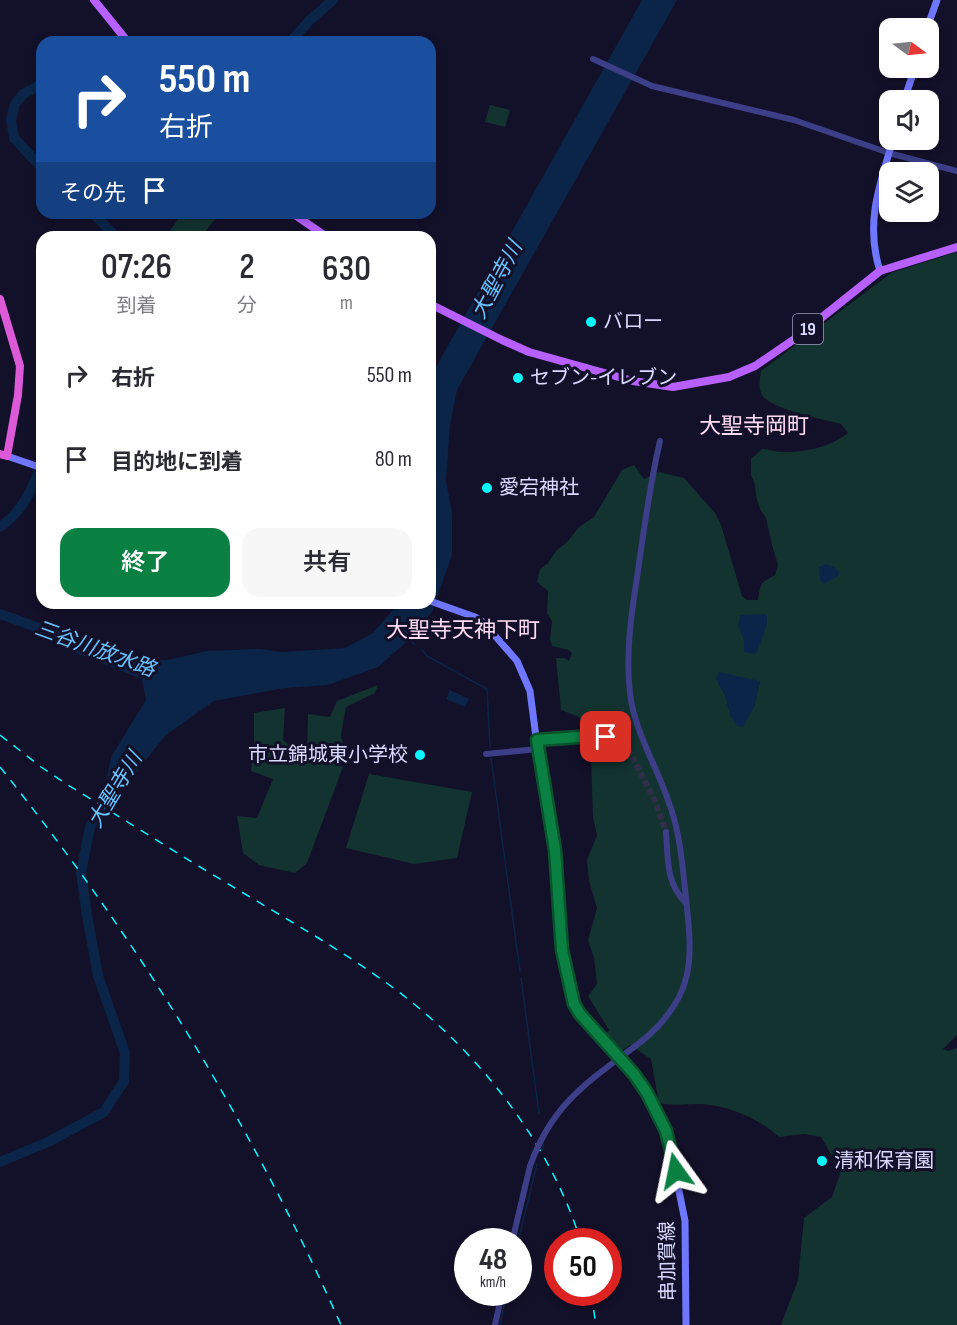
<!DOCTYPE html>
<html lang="ja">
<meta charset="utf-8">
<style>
body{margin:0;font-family:"Sofia Sans Condensed","Noto Sans JP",sans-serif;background:#f7f7f7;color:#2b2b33;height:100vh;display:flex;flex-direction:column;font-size:22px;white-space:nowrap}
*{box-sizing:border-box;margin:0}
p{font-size:20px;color:#7c7c81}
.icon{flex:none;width:33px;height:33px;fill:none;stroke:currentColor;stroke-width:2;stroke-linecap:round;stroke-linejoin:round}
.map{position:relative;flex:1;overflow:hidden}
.sheet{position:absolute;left:36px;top:231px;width:400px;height:378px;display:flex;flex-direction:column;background:#fff;border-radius:18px;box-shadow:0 3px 9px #0003}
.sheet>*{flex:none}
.top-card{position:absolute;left:36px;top:36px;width:400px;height:183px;border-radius:18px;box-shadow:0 3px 9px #0003;background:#1a4fa0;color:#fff;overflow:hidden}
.needle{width:39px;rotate:105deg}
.tools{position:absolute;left:879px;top:18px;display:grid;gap:12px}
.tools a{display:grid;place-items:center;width:60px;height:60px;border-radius:12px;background:#fff;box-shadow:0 3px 9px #0003;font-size:30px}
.speed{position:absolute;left:454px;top:1228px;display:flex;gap:12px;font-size:30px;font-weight:700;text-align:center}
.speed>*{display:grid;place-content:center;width:78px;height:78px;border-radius:50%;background:#fff;box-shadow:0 3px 9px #0003;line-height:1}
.speed small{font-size:15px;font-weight:400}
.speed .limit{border:9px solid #d22;background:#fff;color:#111}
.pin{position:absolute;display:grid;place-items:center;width:51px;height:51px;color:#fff;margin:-26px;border-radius:12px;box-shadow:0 3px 9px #0006}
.me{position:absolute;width:66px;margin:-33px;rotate:348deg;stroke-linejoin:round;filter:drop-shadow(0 0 4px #0008)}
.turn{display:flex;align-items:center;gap:21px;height:126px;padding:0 24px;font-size:27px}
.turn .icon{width:78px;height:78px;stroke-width:2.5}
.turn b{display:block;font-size:42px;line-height:51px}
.then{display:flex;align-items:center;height:57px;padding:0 24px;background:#0003;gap:12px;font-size:22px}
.eta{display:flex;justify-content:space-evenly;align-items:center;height:102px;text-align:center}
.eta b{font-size:36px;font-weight:600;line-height:42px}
.primary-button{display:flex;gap:12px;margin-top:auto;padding:12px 24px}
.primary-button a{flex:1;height:69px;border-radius:18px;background:#0b8043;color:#fff;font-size:24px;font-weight:600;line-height:69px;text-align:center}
.primary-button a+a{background:#f7f7f7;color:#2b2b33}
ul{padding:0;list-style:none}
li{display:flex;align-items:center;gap:18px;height:84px;padding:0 24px}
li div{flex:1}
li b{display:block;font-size:22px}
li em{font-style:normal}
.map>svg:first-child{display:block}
</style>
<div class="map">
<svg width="957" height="1325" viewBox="0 0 957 1325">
<rect width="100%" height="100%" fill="#131029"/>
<!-- green -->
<g fill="#133330" fill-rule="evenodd">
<polygon points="490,105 510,110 505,127 485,122"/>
<polygon points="183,213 211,213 215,219 201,237 165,237"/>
<path d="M957,252V1035L943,1049L948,1051L957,1048V1325H781L798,1280L804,1218L832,1197L841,1171L821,1137L805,1134L779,1137C758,1118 730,1106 701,1104C687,1104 672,1106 659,1103L651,1059L630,1045L620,1052L603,1036L609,1030L588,996L597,984L594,958L588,940L597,908L589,881L587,860L597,835L593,817L591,756L579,717L561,710L556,658H564L569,661L572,653L569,650L552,646L550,639L552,621L547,613L548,591L537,582L540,569L548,563L556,551L568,541L579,527L594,517L622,470L634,465L644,479L659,472L684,478L715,513L721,525L742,596L747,600H758C761,583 759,584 775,575L778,565L772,545L766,518L760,509L756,496L755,485L751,475V459L762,449C769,449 774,452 781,452C803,453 831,447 848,433L841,424C823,419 772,410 762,395C758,388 760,378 761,371L891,273ZM760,681L754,707L731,717L725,695L718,683Z"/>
<polygon points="378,685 375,693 346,707 341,734 344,749 333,761 343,767 307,863 295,873 259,865 243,853 237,816 257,818 273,779 251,771 254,747 254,713 285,708 283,740 294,750 307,751 308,714 330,717 337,701"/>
<polygon points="369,774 472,792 457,858 414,864 346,848"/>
</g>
<!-- water -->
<g fill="#0b2548">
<polygon points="642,0 677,0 457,390 450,425 446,480 452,514 452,555 432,612 412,637 378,667 328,685 284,688 214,701 166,735 109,805 99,799 107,778 111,757 146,700 142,679 73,652 80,639 136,661 167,660 207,651 259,649 283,652 345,648 373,633 399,603 430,603 431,376"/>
<polygon points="827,564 837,569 839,573 837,577 823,584 820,579 819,567"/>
<polygon points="764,614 767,615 767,624 757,652 754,654 744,652 744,640 738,626 740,615"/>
<polygon points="719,672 760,681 754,707 743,727 737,726 731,717 725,695 716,679"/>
<polygon points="450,690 469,699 465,707 446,699"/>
</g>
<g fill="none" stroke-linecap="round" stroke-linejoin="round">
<!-- stream -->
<g stroke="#0b2548" stroke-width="1.5">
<polyline points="410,640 415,645"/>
<polyline points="422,650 427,656 487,689 490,747"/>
<polyline points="491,758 520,971"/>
<polyline points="521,978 539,1114"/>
<polyline points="543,1150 543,1143"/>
<polyline points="518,1242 537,1164"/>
<polyline points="500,1325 507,1293"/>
</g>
<!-- river -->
<g stroke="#0b2548" stroke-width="10">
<polyline points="290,42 310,20 333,0"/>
<polyline points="42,84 23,94 15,104 11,120 14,138 42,168"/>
<polyline points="93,213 113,234 119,237"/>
<path d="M0,527C23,511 34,487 42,461"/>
<polyline points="0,614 92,647"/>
<polyline points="0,1162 48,1142 104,1112 124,1081 125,1053 98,976 87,915 81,873 90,827 111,790"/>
</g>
<!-- tertiary-tunnel -->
<polyline stroke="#312e49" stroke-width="6" stroke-dasharray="6 3" stroke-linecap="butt" points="628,749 655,801 666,832"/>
<!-- tertiary -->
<g stroke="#3c3e88" stroke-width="6">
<polyline points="593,59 652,86 794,120 889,153 957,171"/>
<path d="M537,740C566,738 606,727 628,749"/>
<polyline points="486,754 538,749"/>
<path d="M666,832C668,859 666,884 686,903"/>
<path d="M642,1041C699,994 692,955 685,889C682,859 679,828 668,800C656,765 634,730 630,693C625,653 632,610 638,571C644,527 650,484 660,441"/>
<polyline points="512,1242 530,1166"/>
<polyline points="495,1325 502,1293"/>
</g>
<!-- secondary -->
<g stroke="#7077ff" stroke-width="7">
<polyline points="927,28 937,0"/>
<polyline points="904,100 915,68"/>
<path d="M880,271C865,224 879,186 893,140"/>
<polyline points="7,456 42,468"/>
<polyline points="430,601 475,617 483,622 517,661 530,691 541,776 549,811 555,850 562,950 573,1000 580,1014 634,1074 656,1108 668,1136 685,1221 686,1325"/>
</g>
<!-- primary -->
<g stroke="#b860ff" stroke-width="8">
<polyline points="94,0 128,42"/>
<polyline points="292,213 327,237"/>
<polyline points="430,304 502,340 529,352 633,381 673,387 729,377 755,366 796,338 880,271 957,247"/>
</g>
<!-- trunk -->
<polyline stroke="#dc5ad8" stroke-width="8" points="0,299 20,366 18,395 7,456 0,454"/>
<!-- rail -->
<g stroke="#05f8ff" stroke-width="1.5" stroke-dasharray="9 8" stroke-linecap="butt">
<path d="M0,735L41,767L68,785C122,818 176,853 230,885C283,917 338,948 388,984C473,1045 550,1141 581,1242"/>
<path d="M0,767C137,938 252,1125 341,1325"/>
<polyline points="591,1293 596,1325"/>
</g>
<!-- tertiary-bridge -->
<path stroke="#3c3e88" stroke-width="6" d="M530,1166C553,1101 591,1080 642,1041"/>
</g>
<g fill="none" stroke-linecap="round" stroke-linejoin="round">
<!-- route casing -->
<g stroke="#07532c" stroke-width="15">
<polyline id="route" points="606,737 593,736 537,740 555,850 562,950 574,1004 580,1014 634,1074 647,1093 666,1131 676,1171"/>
</g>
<!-- route -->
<use href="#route" stroke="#0b8043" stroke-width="10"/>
</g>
<!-- markers -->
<g fill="#05f8ff" stroke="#131029" stroke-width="2">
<circle cx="591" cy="322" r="6"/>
<circle cx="518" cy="378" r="6"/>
<circle cx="487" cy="488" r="6"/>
<circle cx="420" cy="755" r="6"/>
<circle cx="822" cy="1161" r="6"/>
</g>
<g text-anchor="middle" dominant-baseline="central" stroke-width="6" stroke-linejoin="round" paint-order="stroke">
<!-- shield labels -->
<rect fill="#131029" stroke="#9e9dbf" stroke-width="1.5" x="793" y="314" width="30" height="30" rx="4.5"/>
<g font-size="18" font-weight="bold" fill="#dad9ff">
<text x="808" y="329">19</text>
</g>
<!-- poi labels -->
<g font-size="20" fill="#dad9ff" stroke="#131029" text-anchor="start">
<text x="603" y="322">バロー</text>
<text x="530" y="378">セブン-イレブン</text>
<text x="499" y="488">愛宕神社</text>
<text x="408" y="755" text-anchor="end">市立錦城東小学校</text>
<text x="834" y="1161">清和保育園</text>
</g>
<!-- street labels -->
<g font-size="20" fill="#dad9ff" stroke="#131029">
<text transform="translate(668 1261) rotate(-91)">串加賀線</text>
</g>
<!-- water labels -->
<g font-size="21" font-style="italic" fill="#67c3ff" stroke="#131029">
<text transform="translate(497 280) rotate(-62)">大聖寺川</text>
<text transform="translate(95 649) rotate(20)">三谷川放水路</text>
<text transform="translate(115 790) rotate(-59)">大聖寺川</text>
</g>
<!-- quarter labels -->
<g font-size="22" fill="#ffdbf4" stroke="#131029">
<text x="754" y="426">大聖寺岡町</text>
<text x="463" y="630">大聖寺天神下町</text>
</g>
</g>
</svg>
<div class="tools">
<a><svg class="needle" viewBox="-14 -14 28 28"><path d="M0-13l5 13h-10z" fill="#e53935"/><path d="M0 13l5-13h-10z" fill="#7c7c81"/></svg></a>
<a><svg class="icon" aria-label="sound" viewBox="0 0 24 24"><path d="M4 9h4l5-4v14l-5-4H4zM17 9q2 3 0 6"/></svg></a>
<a><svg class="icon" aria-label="layers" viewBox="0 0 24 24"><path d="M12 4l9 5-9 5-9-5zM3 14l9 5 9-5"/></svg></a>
</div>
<div class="speed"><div>48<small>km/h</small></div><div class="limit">50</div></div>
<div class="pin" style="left:606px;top:737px;background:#d93025"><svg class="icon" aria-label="arrive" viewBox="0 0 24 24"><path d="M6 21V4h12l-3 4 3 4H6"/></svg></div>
<svg class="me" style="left:676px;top:1171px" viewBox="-20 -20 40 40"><path d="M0-17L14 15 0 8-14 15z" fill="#0b8043" stroke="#fff" stroke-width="4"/></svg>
<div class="top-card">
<div class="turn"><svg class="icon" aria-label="right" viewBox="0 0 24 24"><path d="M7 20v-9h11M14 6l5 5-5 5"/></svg><div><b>550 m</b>右折</div></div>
<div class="then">その先<svg class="icon" aria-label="arrive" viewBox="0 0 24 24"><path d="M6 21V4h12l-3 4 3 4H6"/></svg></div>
</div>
<section class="sheet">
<div class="eta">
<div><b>07:26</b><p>到着</p></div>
<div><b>2</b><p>分</p></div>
<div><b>630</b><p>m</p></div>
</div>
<ul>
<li><svg class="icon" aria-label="right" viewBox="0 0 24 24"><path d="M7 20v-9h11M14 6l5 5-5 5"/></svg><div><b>右折</b></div><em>550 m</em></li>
<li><svg class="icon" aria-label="arrive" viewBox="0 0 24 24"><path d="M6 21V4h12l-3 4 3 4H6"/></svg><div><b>目的地に到着</b></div><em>80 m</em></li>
</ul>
<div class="primary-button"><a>終了</a><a>共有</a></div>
</section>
</div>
